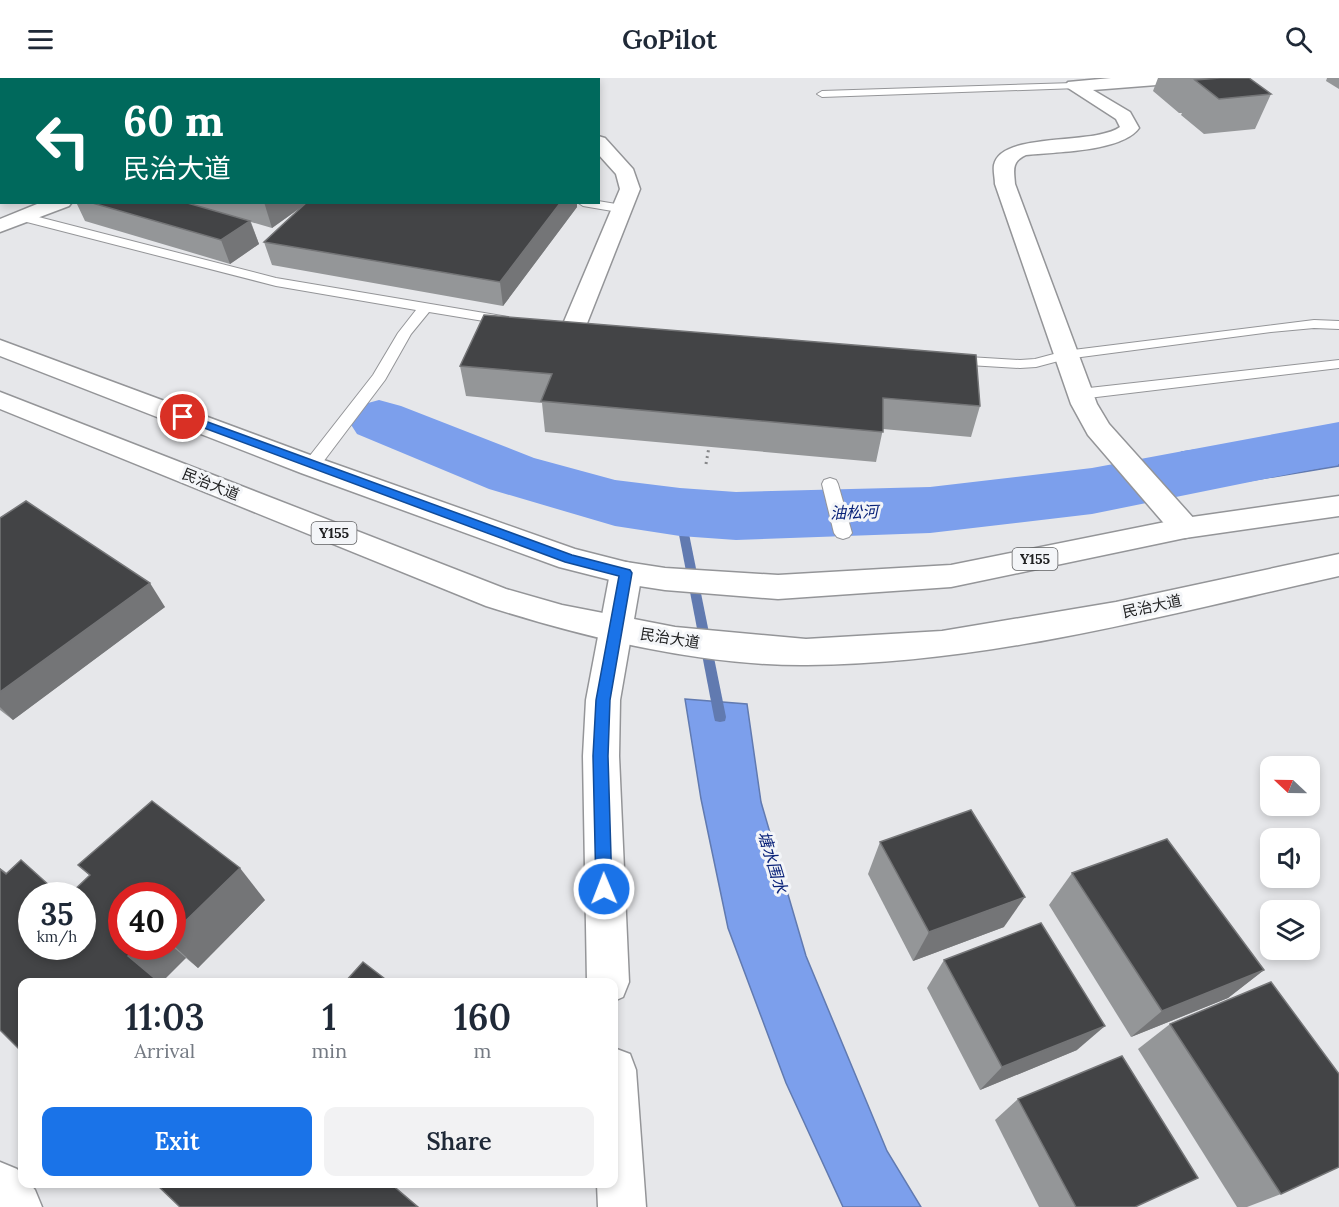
<!DOCTYPE html>
<meta charset="utf-8">
<style>
body{margin:0;font-family:Lora,"Noto Sans SC",serif;background:#f2f2f3;color:#1f2937;height:100vh;display:flex;flex-direction:column;font-size:22px;white-space:nowrap}
*{box-sizing:border-box;margin:0}
p{font-size:20px;color:#747a83}
.icon{flex:none;width:33px;height:33px;fill:none;stroke:currentColor;stroke-width:2;stroke-linecap:round;stroke-linejoin:round}
.map{position:relative;flex:1;overflow:hidden}
.drawer{position:absolute;left:18px;top:900px;width:600px;height:210px;display:flex;flex-direction:column;background:#fff;border-radius:12px;box-shadow:0 3px 9px #0003}
.drawer>*{flex:none}
.hud{position:absolute;left:0px;top:0px;width:600px;height:126px;box-shadow:0 3px 9px #0003;background:#00695c;color:#fff;overflow:hidden}
.needle{width:39px;rotate:292deg}
.controls{position:absolute;left:1260px;top:678px;display:grid;gap:12px}
.controls a{display:grid;place-items:center;width:60px;height:60px;border-radius:12px;background:#fff;box-shadow:0 3px 9px #0003;font-size:30px}
.speed{position:absolute;left:18px;top:804px;display:flex;gap:12px;font-size:30px;font-weight:700;text-align:center}
.speed>*{display:grid;place-content:center;width:78px;height:78px;border-radius:50%;background:#fff;box-shadow:0 3px 9px #0003;line-height:1}
.speed small{font-size:15px;font-weight:400}
.speed .limit{border:9px solid #d22;background:#fff;color:#111}
.pin{position:absolute;display:grid;place-items:center;width:51px;height:51px;color:#fff;margin:-26px;border:3px solid #fff;border-radius:50%;box-shadow:0 2px 6px #0007}
.me{position:absolute;width:66px;margin:-33px;rotate:359deg;stroke-linejoin:round;filter:drop-shadow(0 0 4px #0008)}
.turn{display:flex;align-items:center;gap:21px;height:126px;padding:0 24px;font-size:27px}
.turn .icon{width:78px;height:78px;stroke-width:2.5}
.turn b{display:block;font-size:42px;line-height:51px}
.eta{display:flex;justify-content:space-evenly;align-items:center;height:102px;text-align:center}
.eta b{font-size:36px;font-weight:600;line-height:42px}
.action{display:flex;gap:12px;margin-top:auto;padding:12px 24px}
.action a{flex:1;height:69px;border-radius:12px;background:#1a73e8;color:#fff;font-size:24px;font-weight:600;line-height:69px;text-align:center}
.action a+a{background:#f2f2f3;color:#1f2937}
header{display:flex;justify-content:space-between;align-items:center;height:78px;padding:0 24px;background:#fff;font-size:27px;font-weight:600}
.map>svg:first-child{display:block}
</style>
<header><svg class="icon" aria-label="menu" viewBox="0 0 24 24"><path d="M4 6h16M4 12h16M4 18h16"/></svg>GoPilot<svg class="icon" aria-label="search" viewBox="0 0 24 24"><circle cx="10" cy="10" r="6"/><path d="M15 15l6 6"/></svg></header>
<div class="map">
<svg width="1339" height="1129" viewBox="0 0 1339 1129">
<rect width="100%" height="100%" fill="#e6e7ea"/>
<!-- water -->
<g fill="#7c9fec" stroke="#617ab0" stroke-width="1.5">
<polygon points="390,331 486,369 543,384 518,416 367,355"/>
<polygon points="1339,352 1339,388 1194,412 1174,387 1176,377 1182,374"/>
<polygon points="1101,395 1106,412 1114,423 878,453 869,417 997,412"/>
<path d="M614,403C671,426 739,426 800,422L807,457L715,454L588,437Z"/>
<polygon points="685,621 747,626 761,724 806,878 887,1073 921,1129 843,1129 786,1005 728,850 701,721"/>
</g>
<g fill="none" stroke-linecap="round" stroke-linejoin="round">
<!-- stream -->
<polygon fill="#617ab0" fill-rule="evenodd" points="680,432 685,436 726,639 725,643 720,644 715,643 714,639 675,436"/>
<!-- river -->
<polygon fill="#7c9fec" fill-rule="evenodd" points="379,322 401,328 534,380 615,402 680,410 736,414 930,409 1092,390 1339,344 1339,386 1092,436 930,455 736,462 680,458 615,448 489,411 357,356 348,342 357,328"/>
<!-- service casing -->
<g stroke="#949598" stroke-width="2">
<g id="service">
<polygon points="1074,5 1078,6 1078,10 822,19 817,16 822,13"/>
<polygon points="598,123 628,128 630,131 624,135 583,128 577,124"/>
<polygon points="23,135 276,200 508,239 515,243 508,247 429,234 411,256 385,302 317,392 305,392 303,388 305,384 373,297 398,255 416,232 276,208 19,142 17,139"/>
<polygon points="1314,242 1339,243 1339,251 1314,250 1271,254 1066,281 1036,289 1020,290 952,286 945,282 952,278 1020,282 1035,281 1065,273"/>
<polygon points="1339,282 1339,290 1080,321 1072,316 1080,311"/>
<polygon points="830,400 836,402 838,406 852,455 849,459 843,461 837,459 834,455 822,406 824,402"/>
</g>
</g>
<!-- minor casing -->
<g stroke="#949598" stroke-width="3">
<g id="minor">
<polygon points="532,0 550,0 551,2 533,2"/>
<path d="M1111,0H1191L1188,4L1182,5L1093,12L1130,34L1139,50C1122,74 1054,74 1026,77C1011,84 1014,92 1015,106L1097,326L1109,346L1196,443L1200,450L1196,457L1185,460L1174,457L1088,357L1071,326L995,106C995,100 993,93 994,87C1001,53 1093,68 1120,49L1116,41L1065,8L1068,4Z"/>
<polygon points="598,58 605,60 633,91 640,111 584,253 581,258 572,260 563,258 560,253 620,111 616,96 598,76"/>
<polygon points="0,1084 17,1091 22,1097 22,1106 30,1106 35,1112 42,1129 0,1129"/>
</g>
</g>
<!-- tertiary casing -->
<g stroke="#949598" stroke-width="3">
<g id="tertiary">
<polygon points="626,484 637,487 642,495 620,622 619,678 629,904 623,919 614,923 614,904 587,904 583,678 586,622 610,495 615,487"/>
<polygon points="614,970 630,976 636,992 646,1129 598,1129 597,1106 614,1106"/>
</g>
</g>
<!-- secondary casing -->
<g stroke="#949598" stroke-width="3">
<g id="secondary">
<polygon points="365,0 386,0 364,2"/>
<polygon points="42,124 72,124 69,128 0,154 0,141"/>
</g>
</g>
<!-- primary casing -->
<g stroke="#949598" stroke-width="3">
<g id="primary">
<polygon points="0,262 321,381 575,471 626,484 665,490 778,497 951,487 1185,440 1339,418 1339,438 1185,460 951,509 778,521 665,512 626,506 559,489 301,395 0,278"/>
<path d="M0,314L506,511L562,527L675,549L806,561L942,553L1116,524L1339,476V498C1164,537 987,586 807,587C700,588 587,560 486,528L0,331Z"/>
</g>
</g>
<!-- path -->
<polyline stroke="#868789" stroke-width="3" stroke-dasharray="2 4" stroke-linecap="butt" points="706,386 709,369"/>
<!-- service -->
<use href="#service" fill="#fff" fill-rule="evenodd"/>
<!-- minor -->
<use href="#minor" fill="#fff" fill-rule="evenodd"/>
<!-- tertiary -->
<use href="#tertiary" fill="#fff" fill-rule="evenodd"/>
<!-- secondary -->
<use href="#secondary" fill="#fff" fill-rule="evenodd"/>
<!-- primary -->
<use href="#primary" fill="#fff" fill-rule="evenodd"/>
</g>
<!-- wall -->
<g fill="#949698" fill-rule="evenodd">
<polygon points="1158,0 1249,0 1271,16 1255,51 1204,56 1181,37 1182,35 1179,35 1153,13"/>
<polygon points="1327,0 1339,0 1339,11 1326,3"/>
<polygon points="76,124 577,124 577,129 503,228 272,187 264,164 303,128 272,150 251,144 259,166 230,186 85,143"/>
<polygon points="484,237 980,328 971,359 883,351 876,384 545,354 542,325 466,318 460,288"/>
<polygon points="0,440 165,529 13,642 0,632"/>
<polygon points="880,764 1004,849 913,883 868,796"/>
<path d="M78,787L265,822L198,890L186,880L0,952V790L7,795L32,868L90,798ZM172,818V868H122Z"/>
<polygon points="1072,795 1264,892 1228,920 1131,959 1049,827"/>
<polygon points="944,882 1077,972 980,1012 927,910"/>
<polygon points="1170,946 1281,1116 1247,1129 1237,1129 1138,971"/>
<polygon points="1018,1021 1135,1129 1039,1129 995,1042"/>
</g>
<!-- shaded-wall -->
<g fill="#747577">
<polygon points="183,0 245,0 241,2 179,2"/>
<polygon points="2,68 2,95 0,96 0,69"/>
<polygon points="264,124 308,124 272,150"/>
<polygon points="561,124 577,124 577,129 503,228 500,204"/>
<polygon points="250,143 259,166 230,186 221,162"/>
<polygon points="150,505 165,529 13,642 0,629 0,614"/>
<polygon points="240,790 265,822 198,890 172,866 172,856"/>
<polygon points="1025,819 1004,849 913,883 929,854"/>
<polygon points="138,868 172,868 186,880 162,904 159,904 128,878"/>
<polygon points="1264,892 1228,920 1131,959 1162,933"/>
<polygon points="1105,948 1077,972 980,1012 1002,989"/>
</g>
<!-- building -->
<g fill="#434446" stroke="#747577" stroke-width="1.5">
<polygon points="0,0 183,0 179,2 2,2 2,68 0,69"/>
<polygon points="410,0 533,0 535,2 405,2"/>
<polygon points="1220,0 1249,0 1271,16 1219,21 1195,2"/>
<polygon points="89,124 184,124 250,143 221,162"/>
<polygon points="307,124 561,124 500,204 264,164"/>
<polygon points="484,237 976,277 980,328 883,320 883,354 541,323 552,296 460,288"/>
<polygon points="26,423 150,505 0,614 0,440"/>
<polygon points="152,723 240,790 172,856 172,818 122,818 122,868 138,868 128,878 159,904 22,904 22,974 0,952 0,791 6,796 21,782 61,818 32,818 32,868 82,868 82,818 68,818 90,797 78,787"/>
<polygon points="971,732 1025,819 929,854 880,764"/>
<polygon points="1167,761 1264,892 1162,933 1072,795"/>
<polygon points="1041,845 1105,948 1002,989 944,882"/>
<polygon points="363,884 389,904 345,904"/>
<polygon points="1271,904 1339,996 1339,1089 1281,1116 1170,946"/>
<polygon points="1122,978 1198,1100 1135,1129 1076,1129 1018,1021"/>
<polygon points="156,1106 391,1106 418,1129 180,1129"/>
</g>
<!-- route -->
<polygon fill="#1a73e8" stroke="#114b97" stroke-width="1.5" points="183,335 572,477 630,492 632,495 610,622 608,678 612,811 610,816 604,819 598,816 596,811 593,678 596,622 619,498 565,484 180,341 178,339"/>
<g text-anchor="middle" dominant-baseline="central" stroke-width="6" stroke-linejoin="round" paint-order="stroke">
<!-- shield labels -->
<g fill="#f3f5f8" stroke="#606163" stroke-width="1.5">
<rect x="311.5" y="444" width="45" height="22" rx="4.5"/>
<rect x="1012.5" y="470" width="45" height="22" rx="4.5"/>
</g>
<g font-size="14" font-weight="bold" fill="#212223">
<text x="334" y="455">Y155</text>
<text x="1035" y="481">Y155</text>
</g>
<!-- street labels -->
<g font-size="15" fill="#212223" stroke="#f3f5f8">
<text transform="translate(211 406) rotate(22)">民治大道</text>
<text transform="translate(1152 528) rotate(-12)">民治大道</text>
<text transform="translate(670 560) rotate(9)">民治大道</text>
</g>
<!-- water labels -->
<g font-size="16" font-style="italic" fill="#092279" stroke="#f3f5f8">
<text transform="translate(854 434) rotate(-2)">油松河</text>
<text transform="translate(773 784) rotate(73)">塘水围水</text>
</g>
</g>
</svg>
<div class="controls">
<a><svg class="needle" viewBox="-14 -14 28 28"><path d="M0-13l5 13h-10z" fill="#e53935"/><path d="M0 13l5-13h-10z" fill="#747a83"/></svg></a>
<a><svg class="icon" aria-label="sound" viewBox="0 0 24 24"><path d="M4 9h4l5-4v14l-5-4H4zM17 9q2 3 0 6"/></svg></a>
<a><svg class="icon" aria-label="layers" viewBox="0 0 24 24"><path d="M12 4l9 5-9 5-9-5zM3 14l9 5 9-5"/></svg></a>
</div>
<div class="speed"><div>35<small>km/h</small></div><div class="limit">40</div></div>
<div class="pin" style="left:183px;top:339px;background:#d93025"><svg class="icon" aria-label="arrive" viewBox="0 0 24 24"><path d="M6 21V4h12l-3 4 3 4H6"/></svg></div>
<svg class="me" style="left:604px;top:811px" viewBox="-20 -20 40 40"><circle r="17" fill="#1a73e8" stroke="#fff" stroke-width="3"/><path d="M0-11L8 9 0 5-8 9z" fill="#fff"/></svg>
<div class="hud">
<div class="turn"><svg class="icon" aria-label="left" viewBox="0 0 24 24"><path d="M17 20v-9H6M10 6l-5 5 5 5"/></svg><div><b>60 m</b>民治大道</div></div>
</div>
<section class="drawer">
<div class="eta">
<div><b>11:03</b><p>Arrival</p></div>
<div><b>1</b><p>min</p></div>
<div><b>160</b><p>m</p></div>
</div>
<div class="action"><a>Exit</a><a>Share</a></div>
</section>
</div>
